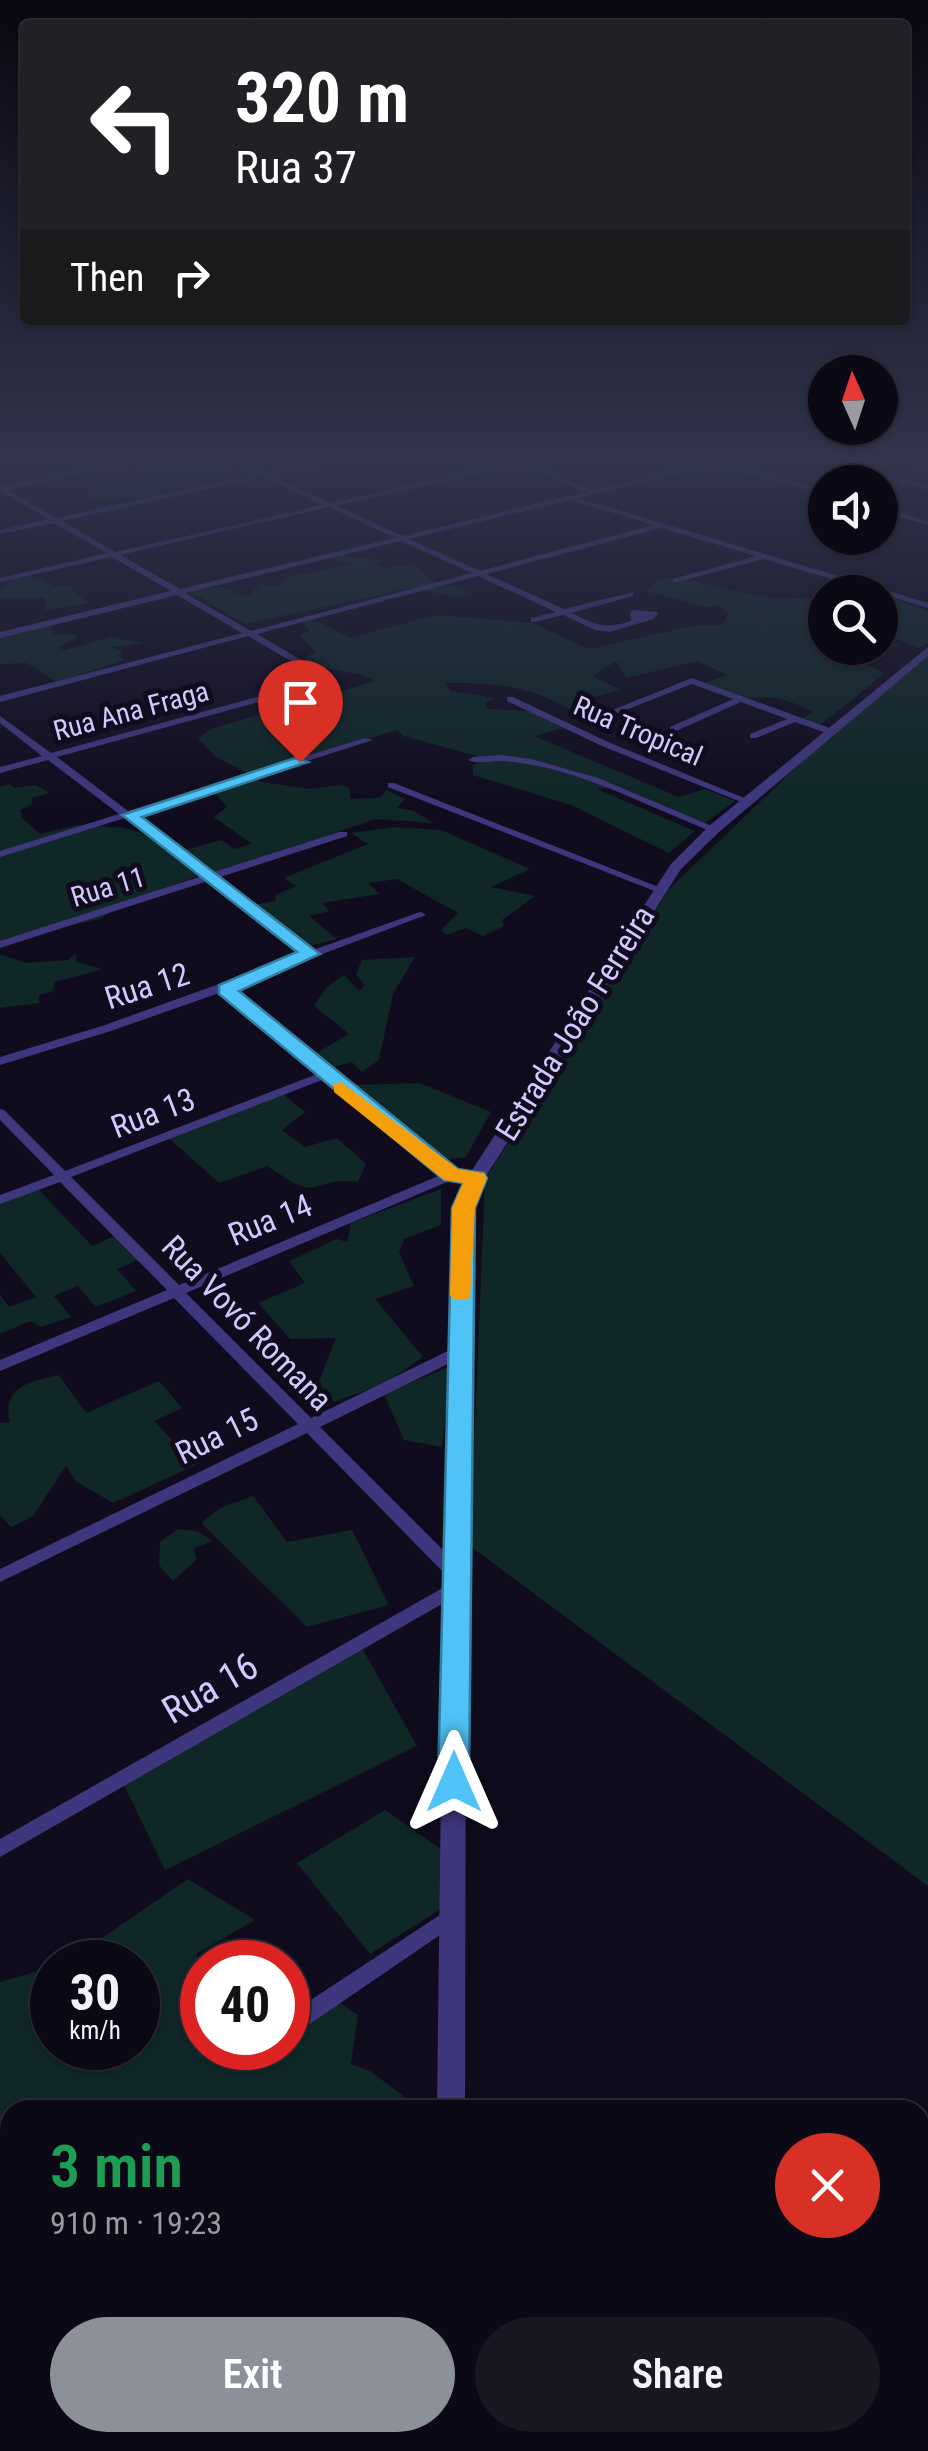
<!DOCTYPE html>
<meta charset="utf-8">
<style>
body{margin:0;font-family:"Roboto Condensed",sans-serif;background:#1a1723;color:#f1f3f6;height:100vh;display:flex;flex-direction:column;font-size:38px;white-space:nowrap}
*{box-sizing:border-box;margin:0}
p{font-size:32px;color:#9a9aa1}
.icon{flex:none;width:55px;height:55px;fill:none;stroke:currentColor;stroke-width:2;stroke-linecap:round;stroke-linejoin:round}
.map{position:relative;flex:1;overflow:hidden}
.sheet{position:absolute;left:0px;top:2100px;width:930px;height:352px;display:flex;flex-direction:column;background:#0c0916;border-radius:30px 30px 0 0;box-shadow:0 2px 8px #0004,0 0 0 2px #2c2a35}
.sheet>*{flex:none}
.top-card{position:absolute;left:20px;top:20px;width:890px;height:305px;border-radius:10px;box-shadow:0 2px 8px #0004,0 0 0 2px #2c2a35;background:#202124;color:#fff;overflow:hidden}
.needle{width:65px;rotate:357deg}
.fabs{position:absolute;left:808px;top:355px;display:grid;gap:20px}
.fabs a{display:grid;place-items:center;width:90px;height:90px;border-radius:50%;background:#0c0916;box-shadow:0 2px 8px #0004,0 0 0 2px #2c2a35;font-size:50px}
.speed{position:absolute;left:30px;top:1940px;display:flex;gap:20px;font-size:50px;font-weight:700;text-align:center}
.speed>*{display:grid;place-content:center;width:130px;height:130px;border-radius:50%;background:#0c0916;box-shadow:0 2px 8px #0004,0 0 0 2px #2c2a35;line-height:1}
.speed small{font-size:25px;font-weight:400}
.speed .limit{border:15px solid #d22;background:#fff;color:#111}
.pin{position:absolute;display:grid;place-items:center;width:85px;height:85px;color:#fff;margin:-102px -42px;border-radius:50% 50% 50% 0;rotate:-45deg;box-shadow:0 0 10px #0007}
.pin .icon{rotate:45deg}
.me{position:absolute;width:110px;margin:-55px;rotate:0deg;stroke-linejoin:round;filter:drop-shadow(0 0 8px #0008)}
.turn{display:flex;align-items:center;gap:35px;height:210px;padding:0 50px;font-size:45px}
.turn .icon{width:130px;height:130px;stroke-width:2.5}
.turn b{display:block;font-size:70px;line-height:85px}
.then{display:flex;align-items:center;height:95px;padding:0 50px;background:#0003;gap:20px;font-size:38px}
.round{display:grid;place-items:center;flex:none;width:105px;height:105px;border-radius:52px;background:#1a1723}
.overview{display:flex;align-items:center;justify-content:space-between;height:170px;padding:0 50px}
h1{font-size:60px;font-weight:600;line-height:75px;color:#1e9e55}
.action{display:flex;gap:20px;margin-top:auto;padding:20px 50px}
.action a{flex:1;height:115px;border-radius:60px;background:#8c9099;color:#fff;font-size:40px;font-weight:600;line-height:115px;text-align:center}
.action a+a{background:#1a1723;color:#f1f3f6}
.map>svg:first-child{display:block}
</style>
<div class="map">
<svg width="928" height="2451" viewBox="0 0 928 2451">
<rect width="100%" height="100%" fill="#100c1e"/>
<!-- green -->
<g fill="#0f2727">
<path d="M207,468L228,472L217,478L208,476L156,488L162,493L159,496C132,501 108,499 81,498L93,495L88,488L129,483L124,480L149,478L132,473C153,468 183,469 207,468Z"/>
<polygon points="340,555 381,561 372,564 383,568 414,564 430,579 469,592 456,597 411,588 245,624 191,592 219,587 248,597 260,583 275,587 287,580 286,577 353,565 336,560"/>
<polygon points="28,574 56,587 75,586 70,589 89,603 45,610 45,598 0,598 0,589 9,585 5,582"/>
<path d="M680,576C726,591 776,604 825,597V639L812,641L885,673L819,726L801,719L814,712C789,700 777,696 751,698C737,698 717,687 703,683L728,675L697,661L626,678L616,661L593,676L621,690L573,702L575,707L569,709C529,685 491,683 446,683L450,691L495,698L485,703L488,709L529,711L564,728L534,736L679,797L705,789L735,801L705,823L612,787L597,789L695,831L669,853L571,805L473,775V765L487,759L404,736L397,730L249,774L216,757L198,738L213,728L375,681C352,668 326,673 304,658L316,652L299,635L310,631L301,621L313,619L350,638L435,615L533,623L589,649L697,625H722L729,613L719,605L706,607L645,591L658,580Z"/>
<polygon points="880,594 928,611 928,643 919,648 897,639 890,641 899,646 872,651 867,648 880,648"/>
<polygon points="44,625 52,626 53,634 74,634 77,638 58,648 65,650 111,637 144,643 109,647 122,650 119,656 125,660 56,682 27,663 0,664 0,638"/>
<polygon points="928,654 928,1886 470,1546 485,1179 669,889 833,732"/>
<polygon points="249,780 310,789 340,785 350,788 350,799 379,798 387,790 405,799 397,808 414,811 434,823 376,819 208,876 181,851 222,840 234,849 252,844 214,817 227,807 213,791"/>
<polygon points="9,784 14,788 35,785 50,793 31,798 33,804 20,810 22,818 40,834 78,825 124,828 150,836 198,876 124,903 100,919 0,941 0,787"/>
<polygon points="394,827 441,830 530,869 491,887 535,896 502,920 504,926 483,936 466,928 446,935 441,930 458,913 397,879 369,883 379,894 322,903 329,911 309,916 337,939 309,946 252,905 275,901 276,895 296,886 284,878 368,844 351,833"/>
<polygon points="76,953 76,962 103,969 55,982 53,991 39,995 39,1003 0,1008 0,954 25,963 68,960"/>
<polygon points="415,957 393,994 379,1060 362,1072 352,1062 333,1067 315,1054 349,1034 314,1006 326,988 344,975 359,991 365,986 356,974 362,960"/>
<polygon points="420,1083 491,1112 466,1157 442,1160 355,1085"/>
<path d="M283,1094L305,1112L282,1130L305,1147L337,1138L366,1164L358,1182C306,1176 324,1207 268,1166L219,1183L169,1138Z"/>
<polygon points="38,1189 92,1246 117,1235 138,1260 117,1269 136,1291 96,1307 78,1286 54,1296 71,1317 41,1327 30,1321 0,1334 0,1295 9,1307 36,1297 0,1253 0,1202"/>
<polygon points="441,1189 441,1225 404,1239 399,1252 414,1286 375,1299 423,1357 384,1384 334,1402 316,1390 336,1338 290,1339 258,1303 305,1283 289,1261 337,1239 347,1242 351,1223"/>
<polygon points="451,1366 442,1447 404,1440 384,1394"/>
<path d="M59,1375L86,1413L159,1381L182,1408L154,1421L196,1465L113,1503L76,1481L66,1466L33,1516L11,1527L0,1515V1423L10,1422C1,1387 31,1381 59,1375Z"/>
<polygon points="253,1496 287,1542 352,1530 389,1605 307,1627 201,1523 220,1508"/>
<polygon points="178,1529 197,1531 213,1541 194,1548 196,1560 173,1581 159,1565 160,1542"/>
<polygon points="362,1648 417,1746 165,1870 123,1783"/>
<polygon points="385,1810 448,1854 442,1908 370,1954 297,1863"/>
<polygon points="188,1879 255,1920 196,1954 202,1968 202,2048 240,2048 246,2060 267,2048 288,2048 288,2035 340,2003 358,2015 351,2064 370,2071 422,2110 10,2110 10,2358 0,2340 0,1982 52,1967 52,2048 138,2048 138,1962 67,1962"/>
<polygon points="920,2336 928,2336 928,2451 666,2451 665,2443 920,2442"/>
<polygon points="256,2443 263,2451 62,2451 57,2443"/>
</g>
<g fill="none" stroke-linecap="round" stroke-linejoin="round">
<!-- minor -->
<g fill="#3f377d" fill-rule="evenodd">
<path d="M115,463H129L8,490L56,518L257,474L235,463C247,463 255,472 266,473C280,474 305,463 323,463L271,476L331,503L506,463H526L592,490L706,463H725L825,491V495L715,465L578,498L928,603V608L764,559L673,583V579L756,556L661,528L486,574L564,609L633,592V596L571,613C596,624 603,630 631,621L630,612L634,610L657,612L658,614L653,619L610,632L595,630L563,615L534,622H531V618L556,612L478,576L257,634L327,675V679L318,686L57,757L128,811L365,738L373,740L134,816L211,873L339,832H347V836L217,878L313,950L417,913L421,912L426,915L232,988L456,1171L476,1174L483,1178L476,1182L454,1179L186,1293L311,1418L456,1347H466L468,1351L466,1355L320,1427L460,1567L462,1572L460,1577L454,1578L448,1577L307,1433L0,1582V1569L298,1424L174,1298L0,1371V1360L167,1290L60,1182L0,1204V1195L54,1175L0,1120V1109L4,1110L65,1171L320,1073L222,992L111,1031L0,1065V1057L102,1026L303,954L208,881L0,948V941L202,876L125,818L0,857V851L119,814L48,760L0,773V767L42,756L0,723V716L51,753L312,682L318,677L248,636L0,702V696L242,633L177,595L0,638V632L171,591L112,557L0,582V578L107,553L54,523L0,534V530L49,519L0,491V486ZM518,465L585,492L403,536L337,506ZM263,477L323,505L115,552L62,521ZM570,500L653,525L480,571L409,539ZM329,507L395,538L180,589L120,555ZM401,541L472,573L251,631L185,593ZM327,1078L443,1174L179,1285L71,1177Z"/>
<polygon points="830,463 842,463 928,486 928,490"/>
<polygon points="911,463 928,465 928,469 912,464"/>
<polygon points="880,507 928,521 928,525 880,511"/>
<polygon points="692,678 832,729 834,731 829,734 795,722 756,738 750,738 750,734 787,719 741,702 676,731 670,731 670,727 733,699 692,684 618,713 610,711"/>
<polygon points="507,697 513,697 608,742 754,802 746,804 602,746 507,701"/>
<path d="M501,755L531,759L598,778L719,829L714,832L710,831C660,811 611,786 559,771C542,766 524,763 506,761C493,760 479,765 468,760L473,757Z"/>
<polygon points="388,783 394,783 666,890 665,892 657,892 388,787"/>
<polygon points="455,1581 461,1583 464,1588 461,1593 0,1857 0,1839"/>
<polygon points="452,1907 459,1910 462,1916 459,1922 295,2034 288,2037 288,2015"/>
<polygon points="240,2048 267,2048 264,2055 249,2062 241,2059 238,2052"/>
<polygon points="390,2442 422,2442 419,2451 387,2451"/>
</g>
<!-- tertiary -->
<g fill="#3f377d" fill-rule="evenodd">
<polygon points="928,647 928,656 719,832 681,869 474,1195 466,1542 465,2110 437,2110 444,1542 456,1195 671,864 709,826"/>
<rect x="432" y="2442" width="32" height="9"/>
</g>
</g>
<!-- sky -->
<linearGradient id="sky" x2="0" y2="1"><stop stop-color="#090710"/><stop offset="0.57" stop-color="#31344c"/><stop offset="1" stop-color="#31344c" stop-opacity="0"/></linearGradient>
<rect width="928" height="806" fill="url(#sky)"/>
<!-- route -->
<polygon fill="#4fc3f7" stroke="#337fa1" stroke-width="2.5" points="295,758 308,762 142,817 320,954 239,991 458,1169 484,1173 487,1178 475,1208 469,1782 465,1791 454,1795 443,1791 438,1782 452,1208 463,1183 444,1180 219,994 219,985 297,952 122,815"/>
<!-- slow -->
<polygon fill="#f59e0b" points="341,1082 458,1169 484,1173 487,1178 475,1208 470,1300 454,1300 450,1295 452,1208 463,1183 444,1180 334,1092 334,1084"/>
<g text-anchor="middle" dominant-baseline="central" stroke-width="10" stroke-linejoin="round" paint-order="stroke">
<!-- far-street labels -->
<g font-size="28" fill="#d3c9ff" stroke="#100c1e">
<text transform="translate(131 711) rotate(-15)">Rua Ana Fraga</text>
<text transform="translate(638 731) rotate(23)">Rua Tropical</text>
<text transform="translate(108 887) rotate(-17)">Rua 11</text>
</g>
<!-- street labels -->
<g font-size="32" fill="#d3c9ff" stroke="#100c1e">
<text transform="translate(147 986) rotate(-18)">Rua 12</text>
<text transform="translate(575 1023) rotate(-58)">Estrada João Ferreira</text>
<text transform="translate(153 1113) rotate(-21)">Rua 13</text>
<text transform="translate(270 1220) rotate(-22)">Rua 14</text>
<text transform="translate(247 1323) rotate(46)">Rua Vovó Romana</text>
<text transform="translate(217 1436) rotate(-26)">Rua 15</text>
</g>
<!-- near-street labels -->
<g font-size="38" fill="#d3c9ff" stroke="#100c1e">
<text transform="translate(210 1688) rotate(-30)">Rua 16</text>
</g>
</g>
</svg>
<div class="fabs">
<a><svg class="needle" viewBox="-14 -14 28 28"><path d="M0-13l5 13h-10z" fill="#e53935"/><path d="M0 13l5-13h-10z" fill="#9a9aa1"/></svg></a>
<a><svg class="icon" aria-label="sound" viewBox="0 0 24 24"><path d="M4 9h4l5-4v14l-5-4H4zM17 9q2 3 0 6"/></svg></a>
<a><svg class="icon" aria-label="search" viewBox="0 0 24 24"><circle cx="10" cy="10" r="6"/><path d="M15 15l6 6"/></svg></a>
</div>
<div class="speed"><div>30<small>km/h</small></div><div class="limit">40</div></div>
<div class="pin" style="left:300px;top:762px;background:#d93025"><svg class="icon" aria-label="arrive" viewBox="0 0 24 24"><path d="M6 21V4h12l-3 4 3 4H6"/></svg></div>
<svg class="me" style="left:454px;top:1782px" viewBox="-20 -20 40 40"><path d="M0-17L14 15 0 8-14 15z" fill="#4fc3f7" stroke="#fff" stroke-width="4"/></svg>
<div class="top-card">
<div class="turn"><svg class="icon" aria-label="left" viewBox="0 0 24 24"><path d="M17 20v-9H6M10 6l-5 5 5 5"/></svg><div><b>320 m</b>Rua 37</div></div>
<div class="then">Then<svg class="icon" aria-label="right" viewBox="0 0 24 24"><path d="M7 20v-9h11M14 6l5 5-5 5"/></svg></div>
</div>
<section class="sheet">
<div class="overview"><div><h1>3 min</h1><p>910 m · 19:23</p></div><a class="round" style="background:#d93025;color:#fff"><svg class="icon" aria-label="close" viewBox="0 0 24 24"><path d="M6 6l12 12M18 6L6 18"/></svg></a></div>
<div class="action"><a>Exit</a><a>Share</a></div>
</section>
</div>
